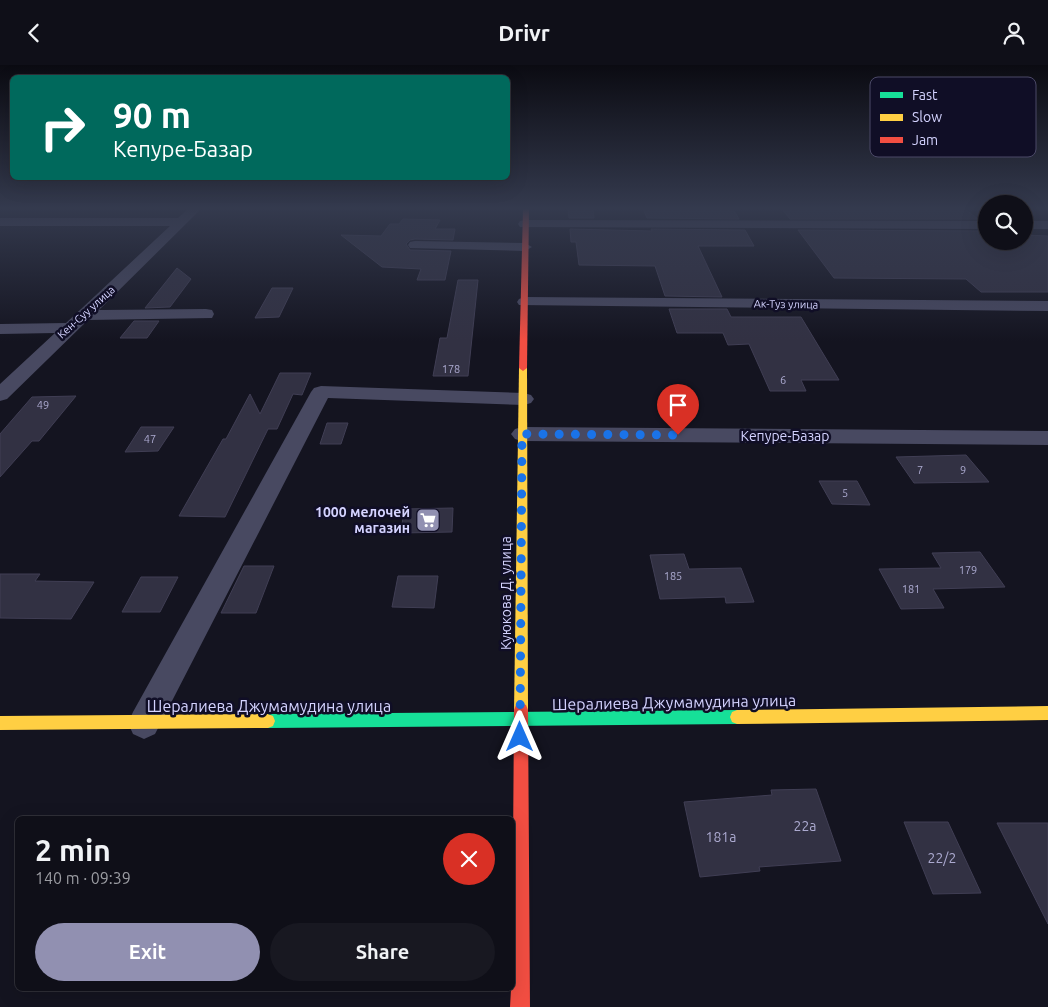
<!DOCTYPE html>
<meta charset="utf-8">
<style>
body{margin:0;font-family:Ubuntu,sans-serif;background:#181821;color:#f1f3f6;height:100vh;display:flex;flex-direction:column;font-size:19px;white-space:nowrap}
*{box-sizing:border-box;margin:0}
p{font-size:16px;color:#9b9ca2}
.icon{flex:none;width:28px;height:28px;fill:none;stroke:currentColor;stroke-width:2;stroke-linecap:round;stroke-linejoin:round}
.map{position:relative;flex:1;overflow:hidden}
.details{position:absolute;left:15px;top:751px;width:500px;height:175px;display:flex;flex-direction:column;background:#0f0f18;border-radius:8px;box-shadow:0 5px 20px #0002,0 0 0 1px #2f2f37}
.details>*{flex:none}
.banner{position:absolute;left:10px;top:10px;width:500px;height:105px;border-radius:8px;box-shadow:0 5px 20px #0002,0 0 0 1px #2f2f37;background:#00695c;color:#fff;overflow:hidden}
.fabs{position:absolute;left:978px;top:130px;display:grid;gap:10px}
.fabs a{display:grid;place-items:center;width:55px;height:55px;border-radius:50%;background:#0f0f18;box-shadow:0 5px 20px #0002,0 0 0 1px #2f2f37;font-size:25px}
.pin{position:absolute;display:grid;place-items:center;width:42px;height:42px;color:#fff;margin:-51px -21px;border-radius:50% 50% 50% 0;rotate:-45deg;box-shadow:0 0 5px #0007}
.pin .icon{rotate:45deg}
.me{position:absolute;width:55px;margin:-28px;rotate:0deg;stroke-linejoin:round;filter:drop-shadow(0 0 4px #0008)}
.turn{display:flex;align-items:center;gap:18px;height:105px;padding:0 20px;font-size:22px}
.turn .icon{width:65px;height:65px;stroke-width:2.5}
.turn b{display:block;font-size:35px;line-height:42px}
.round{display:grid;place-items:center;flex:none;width:52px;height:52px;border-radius:26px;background:#181821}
.overview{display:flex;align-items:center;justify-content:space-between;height:85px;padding:0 20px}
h1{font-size:30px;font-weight:700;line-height:38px}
.action{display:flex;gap:10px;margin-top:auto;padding:10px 20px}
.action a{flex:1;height:58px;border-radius:30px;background:#9190b1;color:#fff;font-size:20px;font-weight:700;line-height:58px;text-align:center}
.action a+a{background:#181821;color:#f1f3f6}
header{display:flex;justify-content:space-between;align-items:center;height:65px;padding:0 20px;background:#0f0f18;font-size:22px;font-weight:700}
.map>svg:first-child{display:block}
</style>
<header><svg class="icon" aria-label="back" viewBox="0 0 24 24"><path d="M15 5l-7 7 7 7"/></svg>Drivr<svg class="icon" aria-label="person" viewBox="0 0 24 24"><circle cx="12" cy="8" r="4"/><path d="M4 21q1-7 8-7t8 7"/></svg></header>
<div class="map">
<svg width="1048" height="942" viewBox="0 0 1048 942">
<rect width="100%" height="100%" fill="#141420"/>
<!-- building -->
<g fill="#323143" stroke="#403e54">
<polygon points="568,144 593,144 594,153 569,153"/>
<polygon points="643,144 733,144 739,154 647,153"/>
<polygon points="782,144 965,144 978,154 790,154"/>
<polygon points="403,154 440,155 435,164 455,164 453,175 415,174 410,175 406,179 410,185 451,186 445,215 417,215 421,204 382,202 341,170 381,171 390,159 399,159"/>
<polygon points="570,164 652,166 651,164 745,165 754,181 698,181 722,232 665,231 655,201 579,200 576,177 571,177"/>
<polygon points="798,165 986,166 986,176 1024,176 1024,170 1048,171 1048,227 981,227 966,214 834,213"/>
<polygon points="177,203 191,214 170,242 145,243"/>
<polygon points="458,215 478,215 468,311 433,311 440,273 447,273"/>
<polygon points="272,223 293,223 279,252 255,253"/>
<polygon points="669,244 727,244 731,252 801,252 839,315 801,315 806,326 770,326 749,279 728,280 723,268 677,268"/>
<polygon points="134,256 159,256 147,273 120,273"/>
<polygon points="280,308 311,308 302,330 293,329 277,364 268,364 225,452 179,451 223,374 226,374 250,329 260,349"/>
<polygon points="76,331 39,376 32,376 0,412 0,369 32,332"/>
<polygon points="327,358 348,358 341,379 320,379"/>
<polygon points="141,362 174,362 158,386 125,387"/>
<polygon points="966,390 989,417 914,418 896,392"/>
<polygon points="819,416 857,416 870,440 832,439"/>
<polygon points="453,443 452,467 401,468 404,444"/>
<polygon points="980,487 1005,522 933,524 944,543 901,544 879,504 941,503 932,488"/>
<polygon points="684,489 689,504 741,503 754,537 726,538 725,532 660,534 650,490"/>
<polygon points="244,501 274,501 256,548 221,548"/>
<polygon points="0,509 40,509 35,516 94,517 71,554 0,553"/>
<polygon points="398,511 438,511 434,543 392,542"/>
<polygon points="141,512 178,512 160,547 122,547"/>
<polygon points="816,724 841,796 759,802 760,806 700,812 684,737 772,730 771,725"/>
<polygon points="904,757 948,757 981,828 933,829"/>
<polygon points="997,758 1048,758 1048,859"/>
</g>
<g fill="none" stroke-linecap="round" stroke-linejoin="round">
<!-- street -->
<g fill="#484961" fill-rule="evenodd">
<polygon points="188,144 201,144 99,245 206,244 212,245 214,249 212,253 88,255 7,334 0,336 0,319 55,268 0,269 0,259 66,258 170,161 0,161 0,153 178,153"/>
<polygon points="525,155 986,156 986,164 520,162 518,159 520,156"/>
<rect x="1024" y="156" width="24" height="8"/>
<polygon points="415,176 525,178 532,182 525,186 410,183 408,180 410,177"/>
<polygon points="525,232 1048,236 1048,246 519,240 517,237 519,234"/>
<polygon points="321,321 524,328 531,330 534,334 531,338 524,340 328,333 155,669 144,674 133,669 128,658 133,647 311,327 314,323"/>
<polygon points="522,362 1048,366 1048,380 522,376 515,374 511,369 515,364"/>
</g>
<!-- fast -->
<polygon fill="#16e098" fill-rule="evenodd" points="737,645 742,647 744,652 742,657 737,659 268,663 263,661 261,656 263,651 268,649"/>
<!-- slow -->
<g fill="#ffcf43" fill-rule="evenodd">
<polygon points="523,300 527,303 528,645 526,650 521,652 516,650 514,645 519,303"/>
<polygon points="1048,641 1048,655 737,659 732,657 730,652 732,647 737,645"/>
<polygon points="268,649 273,651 275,656 273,661 268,663 0,665 0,651"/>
</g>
<!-- jam -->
<g fill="#f24e42" fill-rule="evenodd">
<polygon points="523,144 529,144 527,303 523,306 519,303"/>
<polygon points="521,638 526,640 528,645 530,942 510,942 511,924 512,924 514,645 516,640"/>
</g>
</g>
<!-- sky -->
<linearGradient id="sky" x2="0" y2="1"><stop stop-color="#0b0b12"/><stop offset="0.52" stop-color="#343a4e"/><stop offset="1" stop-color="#343a4e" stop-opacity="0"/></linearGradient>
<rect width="1048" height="276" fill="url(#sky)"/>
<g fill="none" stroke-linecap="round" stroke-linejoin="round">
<!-- route -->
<polyline stroke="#1a73e8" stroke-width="9" stroke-dasharray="0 16.2" points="520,672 522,369 678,370"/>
</g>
<!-- icons -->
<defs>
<g id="supermarket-square" transform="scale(1.25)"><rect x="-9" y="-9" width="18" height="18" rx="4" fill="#9190b1" stroke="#100e26"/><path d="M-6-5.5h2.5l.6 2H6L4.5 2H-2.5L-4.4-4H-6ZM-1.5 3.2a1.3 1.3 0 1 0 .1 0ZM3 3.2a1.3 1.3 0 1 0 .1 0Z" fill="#fff"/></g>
</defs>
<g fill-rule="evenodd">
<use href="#supermarket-square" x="428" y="455"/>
</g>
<g text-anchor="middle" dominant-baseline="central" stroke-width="5" stroke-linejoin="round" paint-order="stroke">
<!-- far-street labels -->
<g font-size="11" fill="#d4d3ff" stroke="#100e26">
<text transform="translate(786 239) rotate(1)">Ак-Туз улица</text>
<text transform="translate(86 247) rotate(-42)">Кен-Суу улица</text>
</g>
<!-- number labels -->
<g font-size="11" fill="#acaad0">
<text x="451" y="304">178</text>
<text x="783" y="315">6</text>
<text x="43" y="340">49</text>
<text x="150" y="374">47</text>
<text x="920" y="405">7</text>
<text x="963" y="405">9</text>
<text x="845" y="428">5</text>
<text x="968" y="505">179</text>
<text x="673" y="511">185</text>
<text x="911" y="524">181</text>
</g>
<!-- street labels -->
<g font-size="14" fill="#d4d3ff" stroke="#100e26">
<text x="785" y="371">Кепуре-Базар</text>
<text transform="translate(506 528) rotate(-90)">Куюкова Д. улица</text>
</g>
<!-- poi labels -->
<g font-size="14" font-weight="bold" fill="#d4d3ff" stroke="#100e26" text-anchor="end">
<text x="410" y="447">1000 мелочей<tspan x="410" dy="16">магазин</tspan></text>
</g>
<!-- near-number labels -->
<g font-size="14" fill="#acaad0">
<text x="805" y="761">22а</text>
<text x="721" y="772">181а</text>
<text x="942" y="793">22/2</text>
</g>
<!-- near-street labels -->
<g font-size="16" fill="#d4d3ff" stroke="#100e26">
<text transform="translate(674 637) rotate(-1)">Шералиева Джумамудина улица</text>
<text x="269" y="641">Шералиева Джумамудина улица</text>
</g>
</g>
<!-- legend -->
<rect x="870" y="12" width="166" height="80" rx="8" fill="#100e26" stroke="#4b4967" stroke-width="1"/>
<rect x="880" y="27" width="23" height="6" fill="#16e098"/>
<rect x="880" y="49" width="23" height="7" fill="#ffcf43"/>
<rect x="880" y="72" width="23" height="6" fill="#f24e42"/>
<g font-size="14" fill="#d4d3ff">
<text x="912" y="35">Fast</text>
<text x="912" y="57">Slow</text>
<text x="912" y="80">Jam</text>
</g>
</svg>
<div class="fabs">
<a><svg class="icon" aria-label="search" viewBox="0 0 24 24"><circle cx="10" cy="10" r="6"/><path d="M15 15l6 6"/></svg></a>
</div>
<div class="pin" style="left:678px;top:370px;background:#d93025"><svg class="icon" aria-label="arrive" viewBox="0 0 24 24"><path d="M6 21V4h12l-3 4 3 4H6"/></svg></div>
<svg class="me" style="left:520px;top:672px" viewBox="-20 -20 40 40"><path d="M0-17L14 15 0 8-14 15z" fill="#1a73e8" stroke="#fff" stroke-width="4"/></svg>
<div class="banner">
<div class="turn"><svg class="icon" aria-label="right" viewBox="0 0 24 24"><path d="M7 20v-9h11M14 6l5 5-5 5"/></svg><div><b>90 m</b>Кепуре-Базар</div></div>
</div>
<section class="details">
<div class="overview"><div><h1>2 min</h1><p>140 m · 09:39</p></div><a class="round" style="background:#d93025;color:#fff"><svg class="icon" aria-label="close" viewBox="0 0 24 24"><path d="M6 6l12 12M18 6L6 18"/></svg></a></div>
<div class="action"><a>Exit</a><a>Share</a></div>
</section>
</div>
